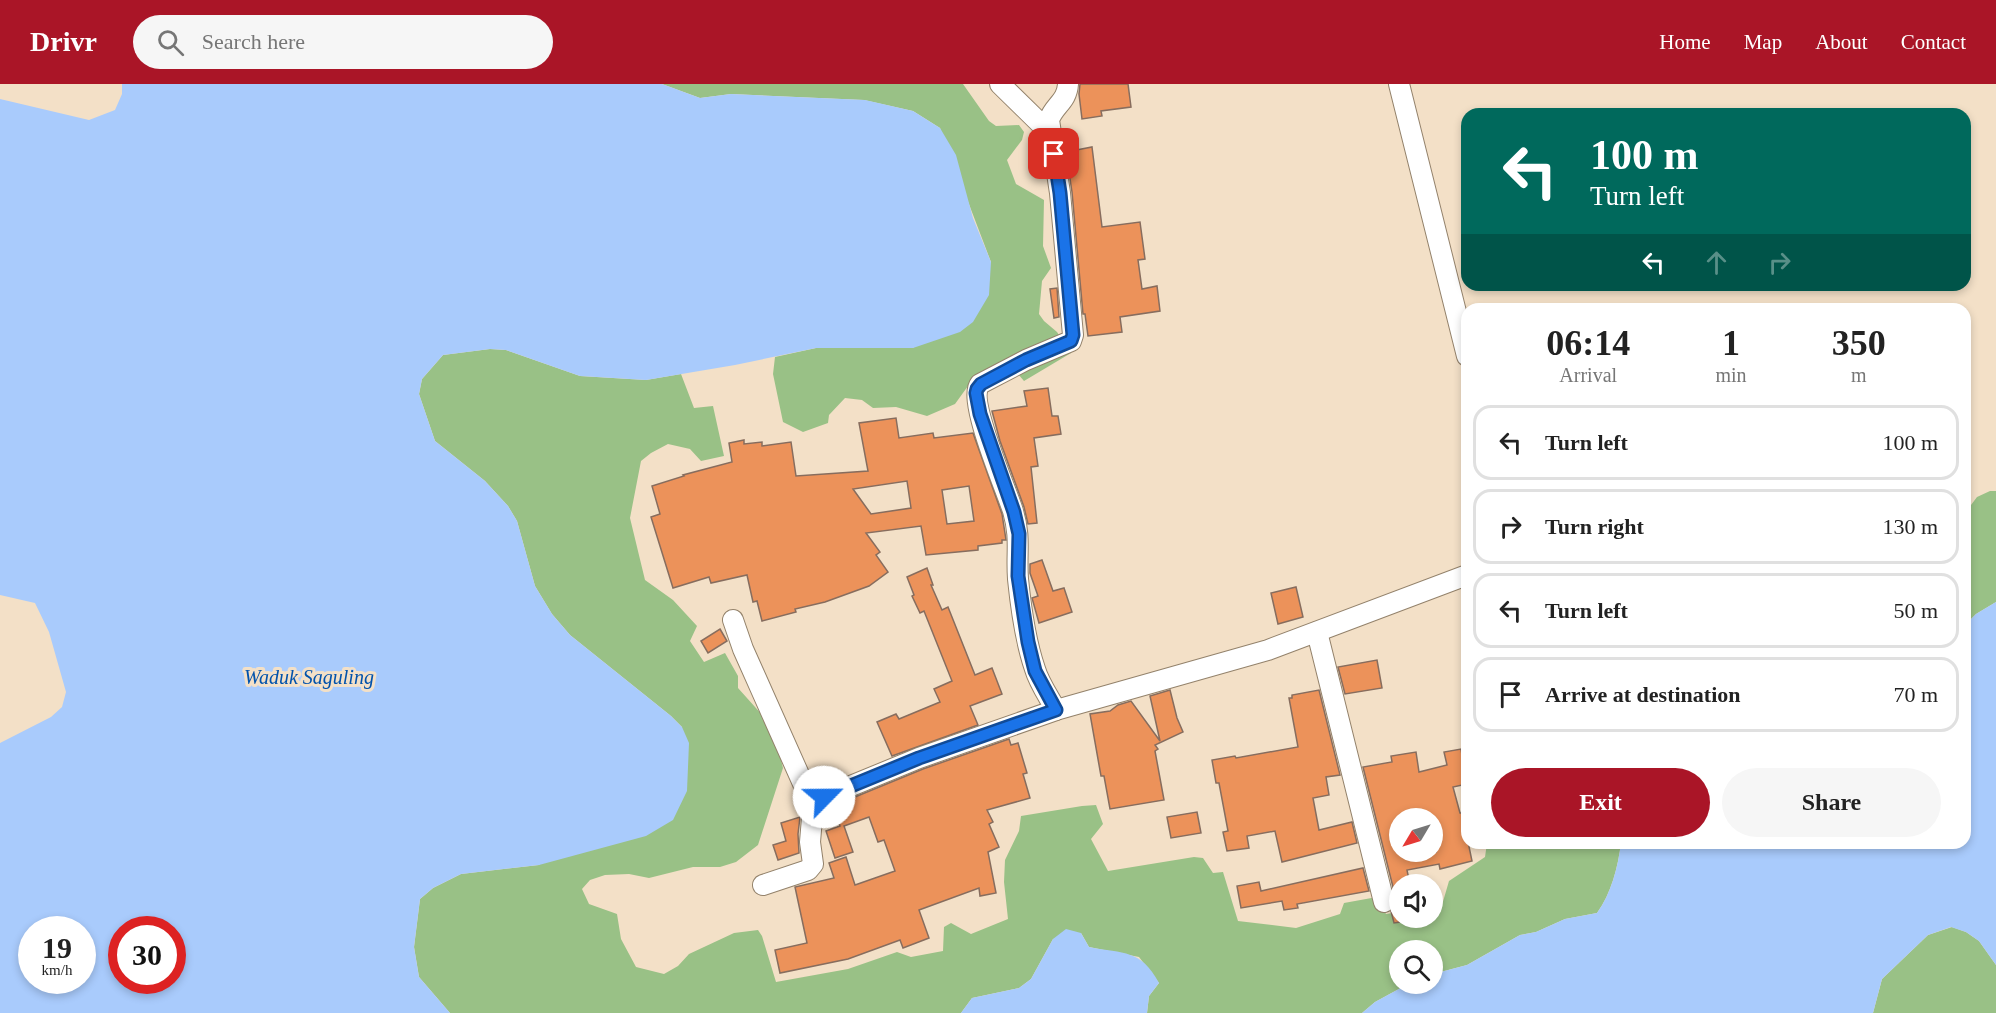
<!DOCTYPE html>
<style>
body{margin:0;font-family:Georgia,serif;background:#f6f6f6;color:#222;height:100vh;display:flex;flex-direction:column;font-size:22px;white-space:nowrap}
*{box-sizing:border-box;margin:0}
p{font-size:20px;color:#767676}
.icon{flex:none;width:33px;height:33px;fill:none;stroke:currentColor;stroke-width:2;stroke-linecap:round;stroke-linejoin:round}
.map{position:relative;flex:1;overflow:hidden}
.panel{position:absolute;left:1461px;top:219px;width:510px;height:546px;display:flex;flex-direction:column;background:#fff;border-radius:18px;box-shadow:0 3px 9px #0003}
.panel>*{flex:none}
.hud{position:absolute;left:1461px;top:24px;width:510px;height:183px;border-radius:18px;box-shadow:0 3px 9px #0003;background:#00695c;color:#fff;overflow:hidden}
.needle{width:39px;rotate:232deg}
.controls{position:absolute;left:1389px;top:724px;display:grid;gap:12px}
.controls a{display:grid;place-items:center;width:54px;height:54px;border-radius:50%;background:#fff;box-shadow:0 3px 9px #0003;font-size:30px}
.speed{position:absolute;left:18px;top:832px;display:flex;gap:12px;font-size:30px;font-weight:700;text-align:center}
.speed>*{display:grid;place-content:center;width:78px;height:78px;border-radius:50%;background:#fff;box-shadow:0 3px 9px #0003;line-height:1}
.speed small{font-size:15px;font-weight:400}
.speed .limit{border:9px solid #d22;background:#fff;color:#111}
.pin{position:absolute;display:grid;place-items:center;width:51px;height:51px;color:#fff;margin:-26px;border-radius:12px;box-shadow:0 3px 9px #0006}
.me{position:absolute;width:66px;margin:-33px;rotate:67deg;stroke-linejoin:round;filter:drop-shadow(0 0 4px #0008)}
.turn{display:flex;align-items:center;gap:21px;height:126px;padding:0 30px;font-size:27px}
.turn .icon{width:78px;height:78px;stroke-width:2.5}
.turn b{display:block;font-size:42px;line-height:51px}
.lanes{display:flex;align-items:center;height:57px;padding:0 30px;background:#0003;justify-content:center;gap:30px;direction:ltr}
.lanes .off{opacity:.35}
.eta{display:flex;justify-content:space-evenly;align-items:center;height:102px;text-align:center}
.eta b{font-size:36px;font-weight:700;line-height:42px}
.cta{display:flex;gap:12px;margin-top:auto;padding:12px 30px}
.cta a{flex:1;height:69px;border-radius:36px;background:#aa1527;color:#fff;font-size:24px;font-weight:700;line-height:69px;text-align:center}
.cta a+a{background:#f6f6f6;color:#222}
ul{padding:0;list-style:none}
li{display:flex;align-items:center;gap:18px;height:75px;margin:0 12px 9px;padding:0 18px;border:3px solid #e0e0e0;border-radius:18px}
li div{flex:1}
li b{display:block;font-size:22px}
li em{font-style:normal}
header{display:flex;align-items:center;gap:36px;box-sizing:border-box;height:84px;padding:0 30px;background:#aa1527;color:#fff}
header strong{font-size:28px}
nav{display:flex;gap:33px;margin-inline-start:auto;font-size:21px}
.search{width:420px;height:54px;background:#f6f6f6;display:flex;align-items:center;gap:15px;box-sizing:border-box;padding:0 21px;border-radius:33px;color:#767676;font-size:22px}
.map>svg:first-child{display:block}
</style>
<header>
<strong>Drivr</strong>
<div class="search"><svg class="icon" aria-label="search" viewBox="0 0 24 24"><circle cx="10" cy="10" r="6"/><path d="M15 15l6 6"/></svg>Search here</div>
<nav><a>Home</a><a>Map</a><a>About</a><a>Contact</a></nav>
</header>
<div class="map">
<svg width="1996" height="929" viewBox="0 0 1996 929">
<rect width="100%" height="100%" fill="#f3e0c7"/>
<!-- green -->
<g fill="#99c186">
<polygon points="662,0 963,0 989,37 996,42 1019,41 1024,48 1022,56 1007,76 1016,100 1044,116 1043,162 1051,184 1042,197 1039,230 1044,237 1057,248 1071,269 1024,297 1018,290 968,302 955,320 927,332 896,323 873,324 862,316 845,314 829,331 828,339 803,348 783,338 773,290 775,273 816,264 913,264 991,178 940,44 913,27 864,16 731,10 700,14"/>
<path d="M490,265L506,266L580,292L646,296L681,290L694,324L713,322L724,372L701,377L690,365L668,360L651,369L641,377L630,434L645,496L673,516L697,542L690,557L704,578L725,569L738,592V604L773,643L783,684L758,761L736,778L720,783H693L649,794L629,790L605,791L590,796L582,805L589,820L617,830L621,855L636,883L664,890L678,882L689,870L734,849L758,846L762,852L776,898L848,885L897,868L911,873L943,867L944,843L951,839L971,850L1008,835L1004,798L1005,776L1019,747L1021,732L1082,722L1096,721L1103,740L1091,755L1108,787L1194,773L1203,774L1213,789L1223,788L1238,837L1296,844L1340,830L1344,819L1377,813L1386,830L1399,828L1400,834H1432L1433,823L1442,821L1449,797L1485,773L1487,759H1621C1618,783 1611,810 1597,829L1565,835L1536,848L1520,851L1467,881L1433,890L1432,867H1400V900H1408L1375,918L1362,929H1147L1149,912L1159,899L1139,873L1089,863L1081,849L1053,855L1031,895L1019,904L972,914L961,929H450L419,893L414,863L420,815L433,804L461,790L539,781L682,643L671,632L570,551L552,530L535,502L517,437L508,422L485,397L435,357L419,310L422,295L443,271Z"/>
<polygon points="1990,407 1996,407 1996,518 1976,530 1965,541 1965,429 1977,413"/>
<polygon points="1952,843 1966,848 1979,857 1996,881 1996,929 1873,929 1882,895 1928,851"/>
</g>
<!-- water -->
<g fill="#a9cbfc" fill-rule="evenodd">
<path d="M122,0H662L700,14L731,10L865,16L913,27L940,44L956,71L973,134L991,178L989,211L973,238L960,248L913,264H816L735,281L646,296L580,292L506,266L490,265L443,271L422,295L419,310L435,357L485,397L508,422L517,437L535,502L552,530L570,551L671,632L682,643L689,659L687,707L673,736L646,752L539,781L461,790L433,804L420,815L414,863L419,893L450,929H0V659L51,633L62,623L66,608L49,548L35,519L0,511V15L89,36L115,26L122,10ZM32,846H82V897H32ZM122,846H172V897H122Z"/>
<path d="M1996,518V881L1979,857L1966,848L1951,843L1928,851L1882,895L1873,929H1362L1375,918L1408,900H1432L1433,890L1467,881L1520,851L1536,848L1565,835L1597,829C1611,810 1618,783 1621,759H1965V541L1976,530Z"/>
<path d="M1066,845L1081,849L1089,863C1124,870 1141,865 1159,899L1149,912L1147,929H961L972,914L1019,904L1031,895L1053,855Z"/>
</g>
<!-- building -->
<g fill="#ec925a" stroke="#876d5e" stroke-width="1.5" fill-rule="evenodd">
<polygon points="1080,0 1128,0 1131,23 1101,27 1102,32 1082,35 1079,10"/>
<polygon points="1092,63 1102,143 1140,138 1145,175 1138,176 1142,205 1157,202 1160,227 1120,233 1122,248 1088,252 1085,230 1083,230 1072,108 1066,68"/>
<polygon points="1057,204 1059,233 1054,234 1050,205"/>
<polygon points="1048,304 1052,332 1058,332 1061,350 1034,354 1038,382 1031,383 1037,439 1028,440 1024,423 1000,357 992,327 1027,322 1024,307"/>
<path d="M896,334L899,354L933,349L934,354L973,349L1002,430L1006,456H1002V459L978,462V466L926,471L921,442L866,449L880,468L876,471L888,488L869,502L825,518L795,525L796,528L762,537L757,517L753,518L747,491L711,499L709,493L673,504L651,433L660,430L652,402L684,392L683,391L732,378L729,359L744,356V360L762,358V362L791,358L796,392L868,387L859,339ZM907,397L911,424L871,430L853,405ZM969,402L974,437L947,440L942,406Z"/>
<polygon points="1042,476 1053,507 1064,504 1072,528 1039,539 1032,514 1038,512 1030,489 1030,480"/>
<polygon points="927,484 933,501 931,501 942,526 948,523 975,591 992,584 1002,610 970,622 978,641 892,672 877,638 896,630 899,635 940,618 934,605 952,597 924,527 920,529 912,512 914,511 907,493"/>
<polygon points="1296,503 1303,533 1278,540 1271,509"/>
<polygon points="720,545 727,557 708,569 701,557"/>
<polygon points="1377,576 1382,604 1345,610 1338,583"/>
<polygon points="1170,606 1177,634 1183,648 1155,661 1158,665 1155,667 1164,716 1110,725 1104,692 1101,692 1090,630 1110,627 1118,621 1131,617 1160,657 1150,612"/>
<polygon points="1319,606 1340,691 1326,693 1329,711 1313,714 1319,746 1352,738 1357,759 1282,778 1275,747 1247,752 1249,764 1227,767 1223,748 1228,747 1219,699 1216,699 1212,676 1235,672 1236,674 1298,663 1289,614 1292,614 1292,611"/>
<polygon points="1009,655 1011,661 1018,659 1027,689 1023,690 1030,714 987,726 993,738 989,740 999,763 988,768 996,809 980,812 979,804 919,826 929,854 903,864 900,856 848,875 780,889 775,866 807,859 795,803 834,794 829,779 846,773 855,801 895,787 884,756 878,758 869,733 844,742 853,768 835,774 826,747 840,742 833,722 923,685"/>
<path d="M1461,665L1467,700L1453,703L1460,729H1462L1472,777L1440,785L1439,780L1407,786L1410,801H1400V838L1394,839L1391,827L1395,822L1396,815L1363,683L1392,678L1391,672L1416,668L1419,688L1447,681L1444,668ZM1428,733L1429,735H1432V751L1436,768H1400V735H1421Z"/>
<polygon points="1197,728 1201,749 1171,754 1167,733"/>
<polygon points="800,733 798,750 799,769 778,776 773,761 786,757 781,739"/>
<polygon points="1363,784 1369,807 1297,820 1298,824 1284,826 1282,817 1241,824 1237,802 1259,798 1261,807"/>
</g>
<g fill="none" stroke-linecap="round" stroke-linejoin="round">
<!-- minor casing -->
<g stroke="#93826b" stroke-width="22">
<g id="minor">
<polyline points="1000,0 1051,50"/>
<polyline points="1399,0 1467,272"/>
<polyline points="733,536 743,565 813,722"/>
<polyline points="1317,548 1384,818"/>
<path d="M1056,626C1049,613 1039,599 1035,585C1025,556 1021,525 1018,495C1016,469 1021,454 1013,427C1006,405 967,316 980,300L1026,276L1071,257L1073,251L1060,109L1049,36C1054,21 1067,18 1068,0"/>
<polyline points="763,801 808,786 813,780 810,758 813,722 824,713 919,674 1056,626 1268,566 1467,491"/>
</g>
</g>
<!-- minor -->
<use href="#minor" stroke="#fff" stroke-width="20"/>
</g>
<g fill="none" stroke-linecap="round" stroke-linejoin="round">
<!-- route casing -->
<g stroke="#114b97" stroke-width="15">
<polyline id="route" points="824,713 919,674 1056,626 1035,587 1028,558 1018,492 1019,450 1014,428 980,330 976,309 977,305 981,300 1026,276 1071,257 1073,251 1060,109 1054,70"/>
</g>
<!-- route -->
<use href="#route" stroke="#1a73e8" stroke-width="10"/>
</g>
<g text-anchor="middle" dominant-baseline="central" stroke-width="6" stroke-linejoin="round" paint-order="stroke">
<!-- water labels -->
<g font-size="20" font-style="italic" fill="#0052ac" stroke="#f3e0c7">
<text x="309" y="593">Waduk Saguling</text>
</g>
</g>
</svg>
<div class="controls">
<a><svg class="needle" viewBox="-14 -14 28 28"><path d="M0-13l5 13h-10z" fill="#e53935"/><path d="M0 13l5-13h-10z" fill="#767676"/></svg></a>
<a><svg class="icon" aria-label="sound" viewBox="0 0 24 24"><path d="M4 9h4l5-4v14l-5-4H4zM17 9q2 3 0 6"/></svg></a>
<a><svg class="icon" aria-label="search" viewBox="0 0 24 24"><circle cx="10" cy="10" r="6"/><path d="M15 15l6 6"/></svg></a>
</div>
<div class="speed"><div>19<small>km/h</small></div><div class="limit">30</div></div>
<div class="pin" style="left:1054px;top:70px;background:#d93025"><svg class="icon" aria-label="arrive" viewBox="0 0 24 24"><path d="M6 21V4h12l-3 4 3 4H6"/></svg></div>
<svg class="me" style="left:824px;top:713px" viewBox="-20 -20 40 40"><circle r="19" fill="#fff"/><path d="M0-13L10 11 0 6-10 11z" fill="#1a73e8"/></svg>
<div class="hud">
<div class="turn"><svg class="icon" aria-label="left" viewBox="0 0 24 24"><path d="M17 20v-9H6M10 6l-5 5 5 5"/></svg><div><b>100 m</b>Turn left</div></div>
<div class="lanes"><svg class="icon" aria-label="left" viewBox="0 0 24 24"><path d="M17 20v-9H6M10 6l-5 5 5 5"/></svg><svg class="icon off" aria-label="ahead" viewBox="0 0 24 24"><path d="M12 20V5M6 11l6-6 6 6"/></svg><svg class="icon off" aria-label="right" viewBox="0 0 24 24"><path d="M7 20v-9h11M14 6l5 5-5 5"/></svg></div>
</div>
<section class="panel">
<div class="eta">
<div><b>06:14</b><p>Arrival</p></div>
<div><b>1</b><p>min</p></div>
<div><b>350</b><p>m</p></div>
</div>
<ul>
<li><svg class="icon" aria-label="left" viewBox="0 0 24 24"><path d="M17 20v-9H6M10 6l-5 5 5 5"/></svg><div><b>Turn left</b></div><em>100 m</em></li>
<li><svg class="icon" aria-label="right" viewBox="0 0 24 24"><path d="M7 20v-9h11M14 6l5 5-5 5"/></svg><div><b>Turn right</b></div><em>130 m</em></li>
<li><svg class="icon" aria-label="left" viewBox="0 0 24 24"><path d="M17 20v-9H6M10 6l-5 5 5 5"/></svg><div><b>Turn left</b></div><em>50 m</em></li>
<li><svg class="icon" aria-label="arrive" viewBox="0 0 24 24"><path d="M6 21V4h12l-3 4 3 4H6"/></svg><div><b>Arrive at destination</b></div><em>70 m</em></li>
</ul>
<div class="cta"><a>Exit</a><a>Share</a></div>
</section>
</div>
